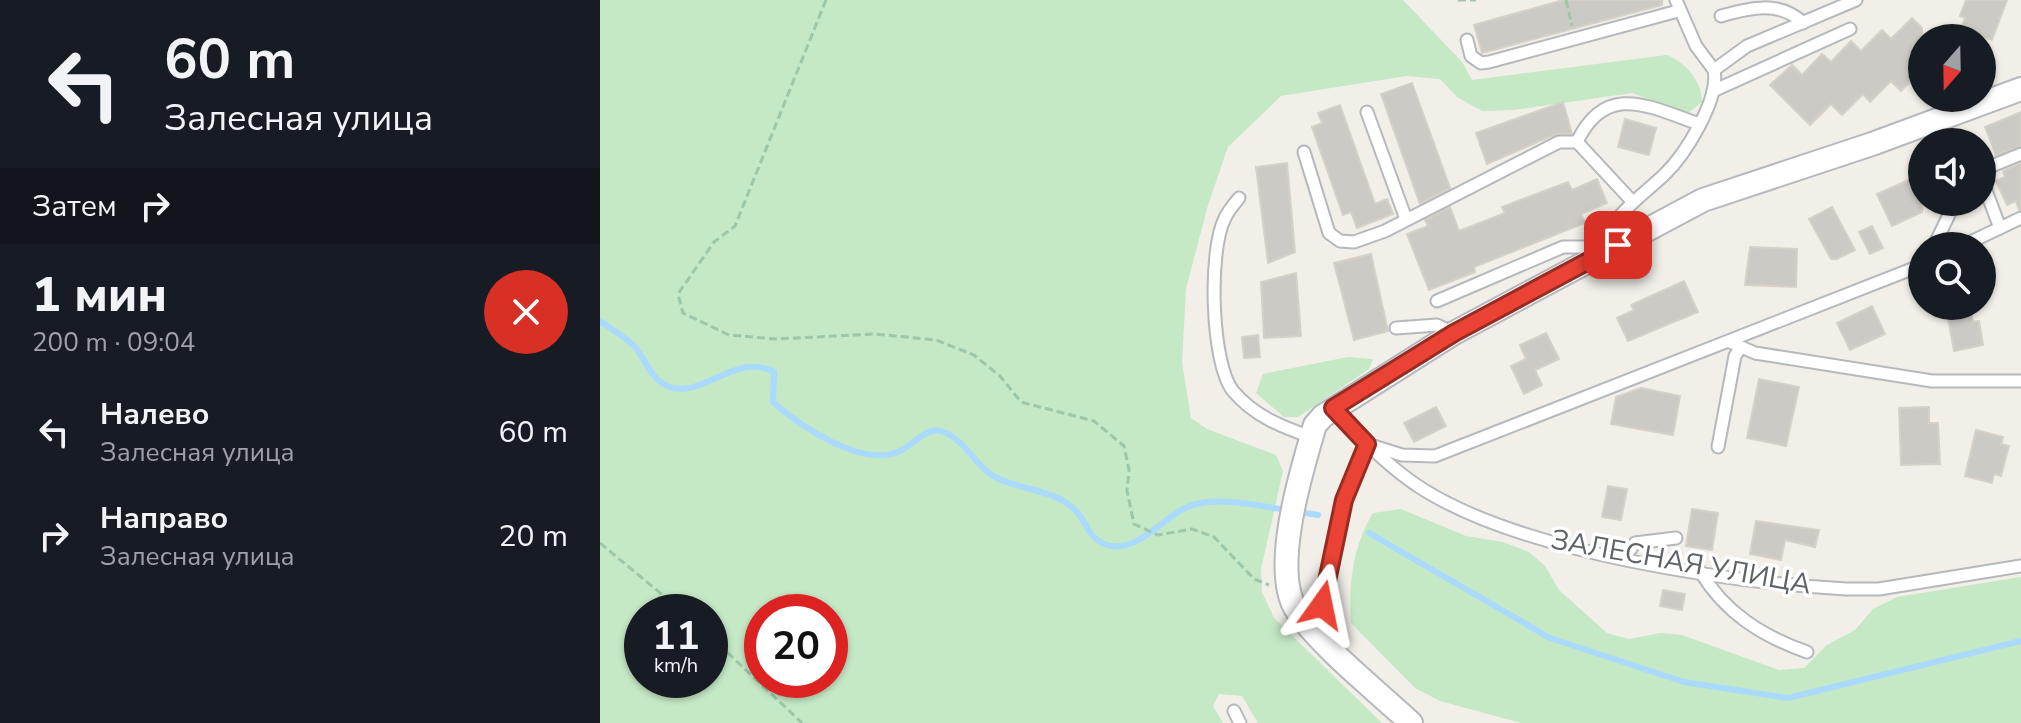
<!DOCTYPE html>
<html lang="ru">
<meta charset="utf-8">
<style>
body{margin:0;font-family:"Nunito Sans",sans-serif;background:#242831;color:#f1f3f6;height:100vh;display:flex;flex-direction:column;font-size:30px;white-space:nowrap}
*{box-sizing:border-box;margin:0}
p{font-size:26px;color:#9ea1a6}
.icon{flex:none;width:44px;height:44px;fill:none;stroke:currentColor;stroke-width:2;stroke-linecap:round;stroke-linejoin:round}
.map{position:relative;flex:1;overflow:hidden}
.side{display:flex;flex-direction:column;background:#171b24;width:600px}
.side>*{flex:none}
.hud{background:#171b24;color:#f1f3f6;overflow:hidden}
.needle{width:52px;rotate:200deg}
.tools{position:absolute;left:1308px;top:24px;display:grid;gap:16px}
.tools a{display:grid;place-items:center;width:88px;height:88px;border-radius:50%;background:#171b24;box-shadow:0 2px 6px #0004;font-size:40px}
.speed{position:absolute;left:24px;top:594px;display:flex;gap:16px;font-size:40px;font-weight:700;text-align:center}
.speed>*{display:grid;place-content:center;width:104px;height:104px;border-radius:50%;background:#171b24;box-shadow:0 2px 6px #0004;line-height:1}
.speed small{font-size:20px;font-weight:400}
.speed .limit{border:12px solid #d22;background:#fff;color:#111}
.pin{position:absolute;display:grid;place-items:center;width:68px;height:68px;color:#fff;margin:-34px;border-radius:16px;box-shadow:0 4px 12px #0006}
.me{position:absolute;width:88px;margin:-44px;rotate:12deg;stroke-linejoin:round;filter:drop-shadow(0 0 6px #0008)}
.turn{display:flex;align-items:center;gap:28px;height:168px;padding:0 32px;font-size:36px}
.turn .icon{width:104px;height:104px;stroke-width:2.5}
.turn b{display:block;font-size:56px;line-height:68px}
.then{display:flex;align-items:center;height:76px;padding:0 32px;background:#0003;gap:16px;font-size:30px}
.round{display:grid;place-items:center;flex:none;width:84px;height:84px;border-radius:42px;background:#242831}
.head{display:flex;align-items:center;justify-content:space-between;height:136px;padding:0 32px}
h1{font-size:48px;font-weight:800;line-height:60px}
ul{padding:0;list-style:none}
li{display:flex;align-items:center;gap:24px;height:104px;padding:0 32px}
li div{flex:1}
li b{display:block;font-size:30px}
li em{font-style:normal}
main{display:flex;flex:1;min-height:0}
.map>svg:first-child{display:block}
</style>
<main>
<section class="side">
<div class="hud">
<div class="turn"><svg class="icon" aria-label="left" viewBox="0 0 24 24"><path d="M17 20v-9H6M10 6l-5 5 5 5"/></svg><div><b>60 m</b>Залесная улица</div></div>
<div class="then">Затем<svg class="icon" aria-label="right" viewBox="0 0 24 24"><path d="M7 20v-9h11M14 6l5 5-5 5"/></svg></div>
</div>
<div class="head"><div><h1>1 мин</h1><p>200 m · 09:04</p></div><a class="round" style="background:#d93025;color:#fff"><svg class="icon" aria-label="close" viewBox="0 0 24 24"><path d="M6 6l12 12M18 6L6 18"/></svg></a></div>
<ul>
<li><svg class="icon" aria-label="left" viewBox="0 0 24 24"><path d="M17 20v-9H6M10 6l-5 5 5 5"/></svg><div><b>Налево</b><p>Залесная улица</p></div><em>60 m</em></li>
<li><svg class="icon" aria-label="right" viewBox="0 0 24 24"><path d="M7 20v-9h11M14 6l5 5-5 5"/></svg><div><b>Направо</b><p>Залесная улица</p></div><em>20 m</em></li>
</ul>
</section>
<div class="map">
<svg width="1421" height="723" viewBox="0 0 1421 723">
<rect width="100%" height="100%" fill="#f1efe8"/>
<!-- green -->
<g fill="#c5e8c5" fill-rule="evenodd">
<path d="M0,0H803L862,62L872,80L1067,55C1086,63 1102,81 1102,102L1088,113L1032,93L913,110L882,111L857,97L840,79L806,76L681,96L628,147L608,205L586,289L582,362L591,418L607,429L676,455L683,471L661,569L662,592L674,618L782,723H658L642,696L619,694L613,706L623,723H0ZM42,612H110V680H42ZM162,612H230V680H162Z"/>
<polygon points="748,357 773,359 769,369 698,417 684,417 656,393 663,374"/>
<path d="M801,509L866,536L903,542L929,552L945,566L959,590L1007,633L1029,639L1061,633L1082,635L1179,670L1204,668L1227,645L1255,630L1273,609L1297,597L1421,577V723H921L840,701L815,688L751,623C748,586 753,545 773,513Z"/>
</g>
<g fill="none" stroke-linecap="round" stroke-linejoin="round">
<!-- stream -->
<g stroke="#aadaff" stroke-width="6">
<path d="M0,321C11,329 26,337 35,347C46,360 50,378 67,386C100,401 136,351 174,372L173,402C200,426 260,467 298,452C314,446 327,423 346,433C367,443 376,467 395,477C421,491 451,488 474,509C488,522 488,542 511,546C542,551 567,511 596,504C624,497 659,506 687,510"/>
<polyline points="698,512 718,515"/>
<polyline points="769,533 950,638 1084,682 1188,698 1421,641"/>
</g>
</g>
<!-- building -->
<g fill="#cccac5" stroke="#d6d1c6" stroke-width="2">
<polygon points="963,0 1062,0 1062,5 882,53 874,25"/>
<polygon points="1366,0 1407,0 1392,40 1361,29 1365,18 1360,16"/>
<polygon points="1312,18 1322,28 1322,70 1301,91 1291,81 1270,102 1263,94 1242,115 1231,104 1210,125 1170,85 1192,65 1202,75 1222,54 1231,62 1251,41 1261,51 1282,30 1291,39"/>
<polygon points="812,83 850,188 820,204 781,94"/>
<polygon points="963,102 972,134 956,134 887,164 876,133"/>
<polygon points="740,105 775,204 787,199 793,214 757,228 751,212 743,215 712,127 722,123 718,113"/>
<polygon points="1421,112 1421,146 1396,155 1385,127"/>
<polygon points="1025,119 1056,128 1049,155 1018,147"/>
<polygon points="687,163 695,252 668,263 656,167"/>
<polygon points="1421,163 1421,210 1419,210 1416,201 1407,205 1396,181 1405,177 1403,171"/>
<polygon points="1322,174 1322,212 1292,226 1277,194"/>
<polygon points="997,179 1007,203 981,214 985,223 874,267 875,272 829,290 807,234 828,226 825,220 850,207 859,231 905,213 902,207 968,182 972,190"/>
<polygon points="1232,207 1255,250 1237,259 1231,259 1209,219"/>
<polygon points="1272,226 1283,248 1270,254 1259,232"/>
<polygon points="1150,247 1197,249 1196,287 1145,285"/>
<polygon points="771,254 788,331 754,340 734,263"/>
<polygon points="696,273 701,336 664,338 661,282"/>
<polygon points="1084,281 1098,312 1028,341 1017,318 1034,310 1031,305"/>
<polygon points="1272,306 1285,334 1250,350 1237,323"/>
<polygon points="1370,309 1373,322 1379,321 1383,345 1354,351 1347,313"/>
<polygon points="946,333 959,359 935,370 942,385 924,394 911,366 926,359 920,345"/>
<polygon points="658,335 660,357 644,358 642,337"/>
<polygon points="1159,379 1199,387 1186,446 1147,438"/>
<polygon points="1041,388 1080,396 1073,435 1011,424 1016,397"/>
<polygon points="836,407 846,426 814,442 804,423"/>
<polygon points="1329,407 1329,423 1338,423 1340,464 1301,465 1299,408"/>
<polygon points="1376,430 1403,437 1401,444 1409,446 1401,476 1394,474 1392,483 1365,476"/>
<polygon points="1008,486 1027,489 1021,520 1002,517"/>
<polygon points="1092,509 1118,513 1112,550 1086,546"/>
<polygon points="1156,521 1219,530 1215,547 1185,540 1181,560 1150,554"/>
<polygon points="1063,590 1085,594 1082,610 1060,606"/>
</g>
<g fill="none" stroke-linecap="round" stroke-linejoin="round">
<!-- lane casing -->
<g stroke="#b5b8bc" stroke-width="15">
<g id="lane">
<polyline points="1076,0 1096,46 1114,70"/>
<path d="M1121,16C1149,8 1180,0 1203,23"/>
<polyline points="867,40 871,56 881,63 889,62 1078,11"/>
<polyline points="1113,91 1250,29"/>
<polyline points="767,112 806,219"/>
<path d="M977,142C1006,81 1050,107 1099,124"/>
<polyline points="704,152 729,233 740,241 754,242 785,231 959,142 977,142 1031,200"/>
<polyline points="1382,170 1421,154"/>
<polyline points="1382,180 1400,228"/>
<path d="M639,198C634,204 628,211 625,218C608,250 611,364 633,391C654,416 682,427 711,437"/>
<polyline points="1334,246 1355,202"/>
<polyline points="1362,246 1421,218"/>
<path d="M837,301L963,247H985L998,256C1009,217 1036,201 1064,175C1085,155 1120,99 1114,70L1147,46L1256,0"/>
<polyline points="796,328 837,325 854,333"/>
<polyline points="1130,342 1155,353 1332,381 1421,381"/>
<path d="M733,409C761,438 789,468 824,490C926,553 1126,582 1246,589H1279L1421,566"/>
<polyline points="1118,447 1135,356 1141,347"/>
<polyline points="1024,558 1035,543 1076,538"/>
<path d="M1100,571C1125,613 1162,636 1207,652"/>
<polyline points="716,631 744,500 767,444 802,455 835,456 1322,265"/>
<polyline points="634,711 640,723"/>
</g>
</g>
<!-- street casing -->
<g stroke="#b5b8bc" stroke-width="26">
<path id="street" d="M811,723C779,693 719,645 697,611C670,571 702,469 715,425L723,416L854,333L1103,200L1272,144L1421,89"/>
</g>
<!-- path -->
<g stroke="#9cc7a9" stroke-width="3" stroke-dasharray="8 4" stroke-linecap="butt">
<polyline points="226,0 135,226 114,242 78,294 83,313 129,335 176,339 275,334 336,340 374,355 400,376 421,402 494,421 524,446 529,470 527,491 534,524 558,535 592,529 614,537 654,579 669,585"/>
<polyline points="858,0 876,0"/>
<polyline points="966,0 972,26"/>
<polyline points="0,543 83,612"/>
<polyline points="110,636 202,723"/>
</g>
<!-- lane -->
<use href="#lane" stroke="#fff" stroke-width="11"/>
<!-- street -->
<use href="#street" stroke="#fff" stroke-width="22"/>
</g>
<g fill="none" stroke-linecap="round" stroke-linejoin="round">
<!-- route casing -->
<g stroke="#982c22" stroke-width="20">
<polyline id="route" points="722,605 744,500 767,444 733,408 854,333 1018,245"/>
</g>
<!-- route -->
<use href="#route" stroke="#ea4335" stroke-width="14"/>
</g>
<g text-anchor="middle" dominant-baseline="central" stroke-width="7" stroke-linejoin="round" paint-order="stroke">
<!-- street labels -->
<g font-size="28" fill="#5f6368" stroke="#fff">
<text transform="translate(1081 562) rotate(10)">ЗАЛЕСНАЯ УЛИЦА</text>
</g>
</g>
</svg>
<div class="tools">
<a><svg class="needle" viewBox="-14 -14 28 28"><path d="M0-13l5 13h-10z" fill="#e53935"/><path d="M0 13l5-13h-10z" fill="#9ea1a6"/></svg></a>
<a><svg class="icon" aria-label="sound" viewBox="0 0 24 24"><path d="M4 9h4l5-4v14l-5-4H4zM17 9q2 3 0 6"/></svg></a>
<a><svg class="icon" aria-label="search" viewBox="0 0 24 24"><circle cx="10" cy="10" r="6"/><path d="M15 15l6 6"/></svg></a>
</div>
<div class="speed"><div>11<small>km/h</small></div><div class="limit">20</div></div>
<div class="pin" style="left:1018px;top:245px;background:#d93025"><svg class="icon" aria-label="arrive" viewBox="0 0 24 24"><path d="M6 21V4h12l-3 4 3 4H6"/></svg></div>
<svg class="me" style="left:722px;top:605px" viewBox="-20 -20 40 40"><path d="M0-17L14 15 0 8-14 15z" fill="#ea4335" stroke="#fff" stroke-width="4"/></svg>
</div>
</main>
